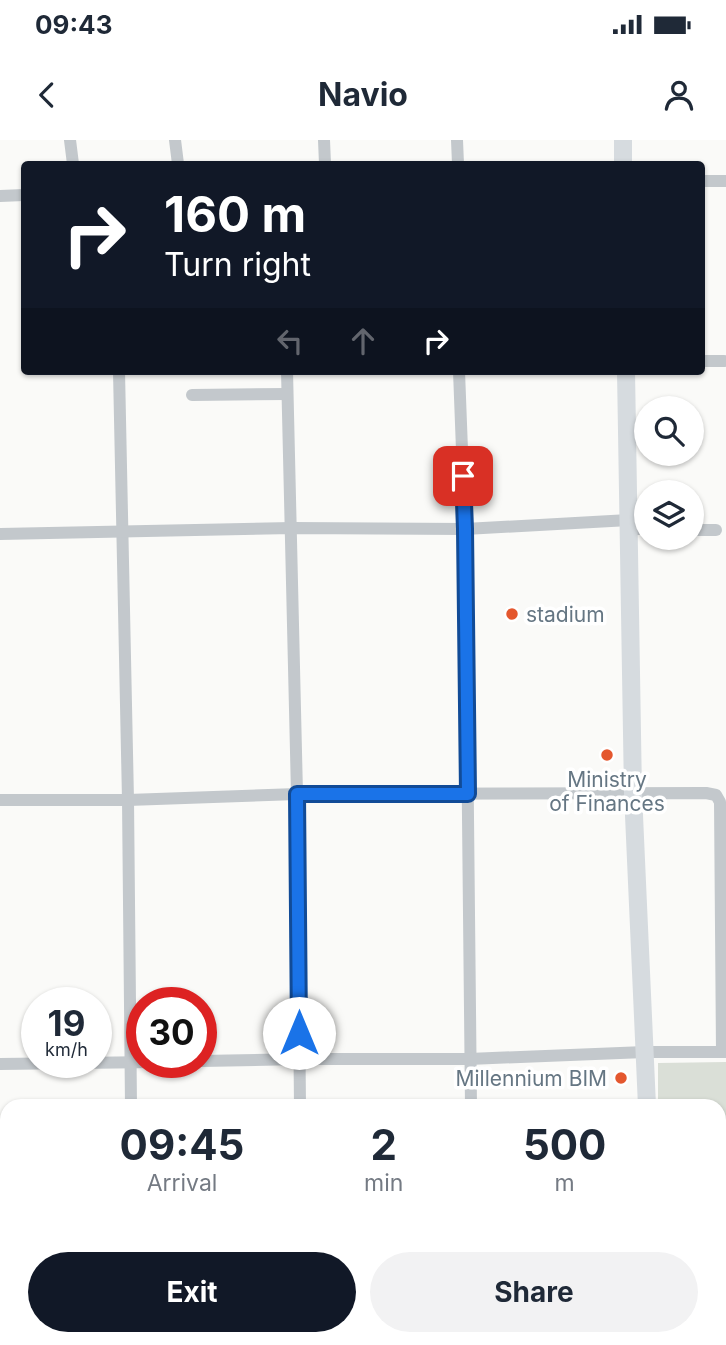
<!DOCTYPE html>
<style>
body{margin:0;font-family:Inter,sans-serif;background:#f2f2f3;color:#1f2937;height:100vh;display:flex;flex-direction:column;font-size:26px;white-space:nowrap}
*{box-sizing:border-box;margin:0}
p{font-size:23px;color:#747a83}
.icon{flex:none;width:38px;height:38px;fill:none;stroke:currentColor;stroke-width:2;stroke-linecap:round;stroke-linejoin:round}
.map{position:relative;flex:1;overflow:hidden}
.drawer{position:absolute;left:0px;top:959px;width:726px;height:247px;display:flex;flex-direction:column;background:#fff;border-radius:21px 21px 0 0;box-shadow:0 2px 5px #0004}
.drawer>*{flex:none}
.banner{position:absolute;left:21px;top:21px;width:684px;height:214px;border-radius:7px;box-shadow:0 2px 5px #0004;background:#111827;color:#fff;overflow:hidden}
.fabs{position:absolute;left:634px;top:256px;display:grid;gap:14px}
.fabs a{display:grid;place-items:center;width:70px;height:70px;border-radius:50%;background:#fff;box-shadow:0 2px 5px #0004;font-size:35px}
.speed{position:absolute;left:21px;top:847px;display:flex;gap:14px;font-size:35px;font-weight:700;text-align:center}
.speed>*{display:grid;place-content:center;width:91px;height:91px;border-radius:50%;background:#fff;box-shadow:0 2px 5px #0004;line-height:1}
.speed small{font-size:18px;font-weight:400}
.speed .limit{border:10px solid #d22;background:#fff;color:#111}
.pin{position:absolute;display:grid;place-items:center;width:60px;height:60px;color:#fff;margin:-30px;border-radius:14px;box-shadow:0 4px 10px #0006}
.me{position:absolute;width:77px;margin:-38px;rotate:0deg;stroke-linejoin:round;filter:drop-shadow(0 0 5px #0008)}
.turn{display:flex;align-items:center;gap:24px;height:147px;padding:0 28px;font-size:32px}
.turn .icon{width:91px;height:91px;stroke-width:2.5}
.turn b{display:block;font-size:49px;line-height:60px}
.lanes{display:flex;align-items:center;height:66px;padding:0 28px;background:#0003;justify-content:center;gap:35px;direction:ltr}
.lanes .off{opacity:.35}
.eta{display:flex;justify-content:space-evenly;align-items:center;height:119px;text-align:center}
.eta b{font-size:42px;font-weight:700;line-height:49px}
.action{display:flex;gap:14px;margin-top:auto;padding:14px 28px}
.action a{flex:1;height:80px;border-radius:42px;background:#111827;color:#fff;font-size:28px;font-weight:700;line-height:80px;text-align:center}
.action a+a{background:#f2f2f3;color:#1f2937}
.status{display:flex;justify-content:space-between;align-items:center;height:49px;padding:0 35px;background:#fff;direction:ltr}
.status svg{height:19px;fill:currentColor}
header{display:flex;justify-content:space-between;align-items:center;height:91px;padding:0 28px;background:#fff;font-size:32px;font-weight:700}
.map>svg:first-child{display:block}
</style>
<div class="status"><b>09:43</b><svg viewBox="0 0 49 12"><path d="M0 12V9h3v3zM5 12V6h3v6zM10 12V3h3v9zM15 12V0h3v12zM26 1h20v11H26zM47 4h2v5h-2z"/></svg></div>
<header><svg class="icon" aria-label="back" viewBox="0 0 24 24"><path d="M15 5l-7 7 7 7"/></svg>Navio<svg class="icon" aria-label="person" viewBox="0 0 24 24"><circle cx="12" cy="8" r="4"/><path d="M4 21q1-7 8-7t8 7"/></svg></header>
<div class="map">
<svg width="726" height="1205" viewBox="0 0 726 1205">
<rect width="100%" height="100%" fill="#fafaf8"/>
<!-- green -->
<polygon fill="#dadfd7" points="726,922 726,1103 719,1103 719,966 658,966 658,923"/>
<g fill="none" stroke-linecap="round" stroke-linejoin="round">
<!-- minor -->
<g stroke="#c3c8cc" stroke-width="12">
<polyline points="70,0 73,24"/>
<polyline points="175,0 178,24"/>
<polyline points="324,0 325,24"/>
<polyline points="457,0 458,24"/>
<polyline points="702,41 726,41"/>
<polyline points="0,56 24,55"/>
<polyline points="702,221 724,221"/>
<polyline points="119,231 128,660 131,966"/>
<polyline points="287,231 297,654 300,966"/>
<polyline points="459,231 465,389 471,966"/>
<polyline points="192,255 287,254"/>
<polyline points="629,389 646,389"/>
<polyline points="691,390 716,390"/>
<polyline points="0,394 292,388 465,389 629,380"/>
<polyline points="0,660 128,660 297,654 706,653 716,655 720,662 722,912"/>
<polyline points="201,921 300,919 469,919 645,912 726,912"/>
<polyline points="0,924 155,922"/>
<polyline points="719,1118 726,1118"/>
<polyline points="0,1137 7,1137"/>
<polyline points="138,1199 138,1205"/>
<polyline points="477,1199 477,1205"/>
<polyline points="303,1205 303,1199"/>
</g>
<!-- highway -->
<g stroke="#d6dbdf" stroke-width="18">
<polyline points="623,0 623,24"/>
<polyline points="626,231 633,653 647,966"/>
<polyline points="650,1199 650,1205"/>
</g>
</g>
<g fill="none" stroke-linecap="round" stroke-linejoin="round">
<!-- route casing -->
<g stroke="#114b97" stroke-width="18">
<polyline id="route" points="299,893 297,654 468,654 465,389 463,336"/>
</g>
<!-- route -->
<use href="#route" stroke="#1a73e8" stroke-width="12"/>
</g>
<!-- markers -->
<g fill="#e4572e" stroke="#fff" stroke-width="2.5">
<circle cx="512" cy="474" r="7"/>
<circle cx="607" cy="615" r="7"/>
<circle cx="621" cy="938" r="7"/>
</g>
<g text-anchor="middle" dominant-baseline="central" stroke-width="7" stroke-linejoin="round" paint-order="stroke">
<!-- poi labels -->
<g font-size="21" fill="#657683" stroke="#fff" text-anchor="start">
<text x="526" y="474">stadium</text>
<text x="607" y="639" text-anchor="middle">Ministry<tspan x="607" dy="24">of Finances</tspan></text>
<text x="607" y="938" text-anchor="end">Millennium BIM</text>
</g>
</g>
</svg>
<div class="fabs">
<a><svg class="icon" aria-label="search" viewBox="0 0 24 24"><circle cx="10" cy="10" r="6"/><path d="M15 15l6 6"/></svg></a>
<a><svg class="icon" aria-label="layers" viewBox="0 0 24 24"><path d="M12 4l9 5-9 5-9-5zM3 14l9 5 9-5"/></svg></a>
</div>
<div class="speed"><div>19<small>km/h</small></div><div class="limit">30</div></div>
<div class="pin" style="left:463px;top:336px;background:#d93025"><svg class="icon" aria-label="arrive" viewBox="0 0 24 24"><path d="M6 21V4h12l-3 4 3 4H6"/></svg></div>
<svg class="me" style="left:299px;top:893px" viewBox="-20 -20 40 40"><circle r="19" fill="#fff"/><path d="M0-13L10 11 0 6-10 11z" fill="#1a73e8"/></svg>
<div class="banner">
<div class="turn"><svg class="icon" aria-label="right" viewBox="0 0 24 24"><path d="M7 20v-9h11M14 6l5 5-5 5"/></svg><div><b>160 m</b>Turn right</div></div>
<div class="lanes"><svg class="icon off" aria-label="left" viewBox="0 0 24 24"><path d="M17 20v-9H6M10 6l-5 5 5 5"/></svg><svg class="icon off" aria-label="ahead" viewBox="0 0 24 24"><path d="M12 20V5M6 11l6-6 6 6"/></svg><svg class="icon" aria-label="right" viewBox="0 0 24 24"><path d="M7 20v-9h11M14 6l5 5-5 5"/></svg></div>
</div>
<section class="drawer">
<div class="eta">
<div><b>09:45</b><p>Arrival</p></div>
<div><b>2</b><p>min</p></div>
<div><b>500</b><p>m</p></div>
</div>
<div class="action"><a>Exit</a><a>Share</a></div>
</section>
</div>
